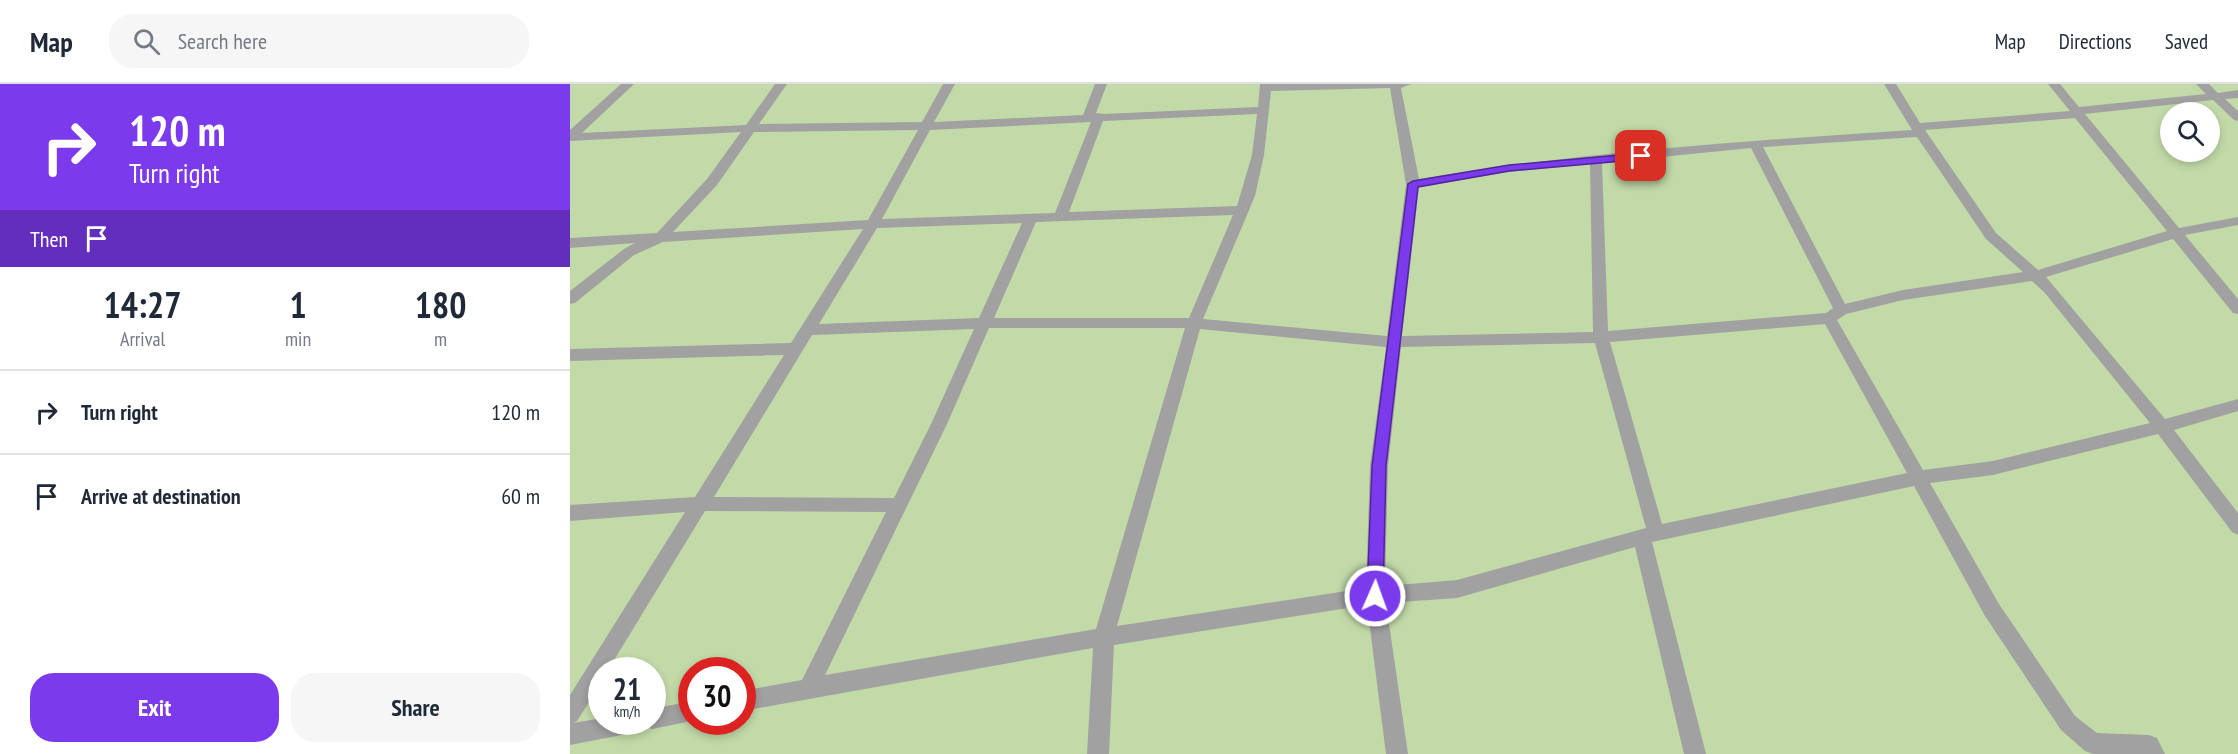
<!DOCTYPE html>
<style>
body{margin:0;font-family:"PT Sans Narrow",sans-serif;background:#f6f6f7;color:#1f2937;height:100vh;display:flex;flex-direction:column;font-size:22px;white-space:nowrap}
*{box-sizing:border-box;margin:0}
p{font-size:20px;color:#747a83}
.icon{flex:none;width:33px;height:33px;fill:none;stroke:currentColor;stroke-width:2;stroke-linecap:round;stroke-linejoin:round}
.map{position:relative;flex:1;overflow:hidden}
.panel{display:flex;flex-direction:column;background:#fff;width:570px}
.panel>*{flex:none}
.hud{background:#7c3aed;color:#fff;overflow:hidden}
.fabs{position:absolute;left:1590px;top:18px;display:grid;gap:12px}
.fabs a{display:grid;place-items:center;width:60px;height:60px;border-radius:50%;background:#fff;box-shadow:0 3px 9px #0003;font-size:30px}
.speed{position:absolute;left:18px;top:573px;display:flex;gap:12px;font-size:30px;font-weight:700;text-align:center}
.speed>*{display:grid;place-content:center;width:78px;height:78px;border-radius:50%;background:#fff;box-shadow:0 3px 9px #0003;line-height:1}
.speed small{font-size:15px;font-weight:400}
.speed .limit{border:9px solid #d22;background:#fff;color:#111}
.pin{position:absolute;display:grid;place-items:center;width:51px;height:51px;color:#fff;margin:-26px;border-radius:12px;box-shadow:0 3px 9px #0006}
.me{position:absolute;width:66px;margin:-33px;rotate:2deg;stroke-linejoin:round;filter:drop-shadow(0 0 4px #0008)}
.turn{display:flex;align-items:center;gap:21px;height:126px;padding:0 30px;font-size:27px}
.turn .icon{width:78px;height:78px;stroke-width:2.5}
.turn b{display:block;font-size:42px;line-height:51px}
.then{display:flex;align-items:center;height:57px;padding:0 30px;background:#0003;gap:12px;font-size:22px}
.eta{display:flex;justify-content:space-evenly;align-items:center;height:102px;text-align:center}
.eta b{font-size:36px;font-weight:800;line-height:42px}
.primary-button{display:flex;gap:12px;margin-top:auto;padding:12px 30px}
.primary-button a{flex:1;height:69px;border-radius:24px;background:#7c3aed;color:#fff;font-size:24px;font-weight:800;line-height:69px;text-align:center}
.primary-button a+a{background:#f6f6f7;color:#1f2937}
ul{padding:0;list-style:none}
li{display:flex;align-items:center;gap:18px;height:84px;padding:0 30px;border-top:2px solid #e0e1e3}
li div{flex:1}
li b{display:block;font-size:22px}
li em{font-style:normal}
header{display:flex;align-items:center;gap:36px;box-sizing:border-box;height:84px;padding:0 30px;background:#fff;border-bottom:2px solid #e0e1e3}
header strong{font-size:28px}
nav{display:flex;gap:33px;margin-inline-start:auto;font-size:21px}
.search{width:420px;height:54px;background:#f6f6f7;display:flex;align-items:center;gap:15px;box-sizing:border-box;padding:0 21px;border-radius:24px;color:#747a83;font-size:22px}
main{display:flex;flex:1;min-height:0}
.map>svg:first-child{display:block}
</style>
<header>
<strong>Map</strong>
<div class="search"><svg class="icon" aria-label="search" viewBox="0 0 24 24"><circle cx="10" cy="10" r="6"/><path d="M15 15l6 6"/></svg>Search here</div>
<nav><a>Map</a><a>Directions</a><a>Saved</a></nav>
</header>
<main>
<section class="panel">
<div class="hud">
<div class="turn"><svg class="icon" aria-label="right" viewBox="0 0 24 24"><path d="M7 20v-9h11M14 6l5 5-5 5"/></svg><div><b>120 m</b>Turn right</div></div>
<div class="then">Then<svg class="icon" aria-label="arrive" viewBox="0 0 24 24"><path d="M6 21V4h12l-3 4 3 4H6"/></svg></div>
</div>
<div class="eta">
<div><b>14:27</b><p>Arrival</p></div>
<div><b>1</b><p>min</p></div>
<div><b>180</b><p>m</p></div>
</div>
<ul>
<li><svg class="icon" aria-label="right" viewBox="0 0 24 24"><path d="M7 20v-9h11M14 6l5 5-5 5"/></svg><div><b>Turn right</b></div><em>120 m</em></li>
<li><svg class="icon" aria-label="arrive" viewBox="0 0 24 24"><path d="M6 21V4h12l-3 4 3 4H6"/></svg><div><b>Arrive at destination</b></div><em>60 m</em></li>
</ul>
<div class="primary-button"><a>Exit</a><a>Share</a></div>
</section>
<div class="map">
<svg width="1668" height="670" viewBox="0 0 1668 670">
<rect width="100%" height="100%" fill="#dedee0"/>
<!-- green -->
<path fill="#c2daa8" fill-rule="evenodd" d="M0,0H1668V670H0ZM1600,28H1640V68H1600ZM32,586H82V638H32ZM122,586H172V638H122Z"/>
<g fill="none" stroke-linecap="round" stroke-linejoin="round">
<!-- minor -->
<path fill="#a2a1a1" fill-rule="evenodd" d="M51,0H64L12,49L176,41L205,0H217L189,40L352,38L373,0H385L364,38L513,31L525,0H537L526,29L534,30L688,23L690,0H841L831,4L849,95C1012,68 1177,57 1342,46L1314,0H1326L1350,39L1500,27L1478,0H1490L1509,23L1636,10L1626,0H1639L1648,9L1668,6V14L1655,15L1668,27V37L1664,36L1643,16L1515,30L1609,144L1668,133V141L1615,151L1668,215V230L1663,229L1603,155L1476,193L1595,335L1668,315V327L1604,346L1668,429V451L1662,448L1588,350L1423,391L1360,399L1429,520L1505,632L1527,649L1579,651L1587,654L1595,670H1523L1515,667L1491,646L1415,532L1344,402L1082,458L1136,670H1114L1065,463L887,514L816,519L838,670H816L797,521L544,561L539,670H517L523,564L172,627V607L232,596L316,428L135,427L38,586H32V598L7,637L3,639L32,634V638H82V625L122,617V637L82,645L76,643L67,648L0,661V611L115,428L0,437V421L125,413L214,271L0,277V265L221,259L293,145L93,158L64,171L5,219L0,220V207L54,165L65,159L0,164V154L87,149L137,95L171,48L0,57V46ZM820,4L836,100L817,252L633,235L685,112L694,71L701,7ZM687,30L682,71L667,122L499,128L533,37ZM1505,34L1597,147L1468,186L1426,149L1355,46ZM521,38L485,129L312,135L360,46ZM348,46L298,136L103,148L147,101L184,48ZM1347,53L1416,155L1453,188L1333,206L1275,220L1193,63ZM1181,64L1263,224L1256,229L1038,247L1032,79ZM1020,80L1023,248L832,252L849,103L939,88ZM663,131L619,234H424L466,138ZM452,139L409,234L249,240L307,144ZM1462,197L1475,209L1580,339L1423,377L1353,386L1267,236L1276,230L1333,216ZM1255,240L1337,389L1092,440L1040,258ZM419,244H615L526,545L255,591L377,340ZM404,245L361,340L324,414L144,413L242,251ZM630,245L816,263L800,382L796,504L547,542ZM1025,259L1076,444L887,496L815,502L818,382L831,263Z"/>
</g>
<!-- route -->
<polygon fill="#7c3aed" stroke="#51269a" stroke-width="1.5" points="1071,69 1077,72 1075,75 939,87 848,103 816,382 813,512 810,517 805,519 799,517 797,512 802,382 838,100 843,97 939,81"/>
</svg>
<div class="fabs">
<a><svg class="icon" aria-label="search" viewBox="0 0 24 24"><circle cx="10" cy="10" r="6"/><path d="M15 15l6 6"/></svg></a>
</div>
<div class="speed"><div>21<small>km/h</small></div><div class="limit">30</div></div>
<div class="pin" style="left:1071px;top:72px;background:#d93025"><svg class="icon" aria-label="arrive" viewBox="0 0 24 24"><path d="M6 21V4h12l-3 4 3 4H6"/></svg></div>
<svg class="me" style="left:805px;top:512px" viewBox="-20 -20 40 40"><circle r="17" fill="#7c3aed" stroke="#fff" stroke-width="3"/><path d="M0-11L8 9 0 5-8 9z" fill="#fff"/></svg>
</div>
</main>
